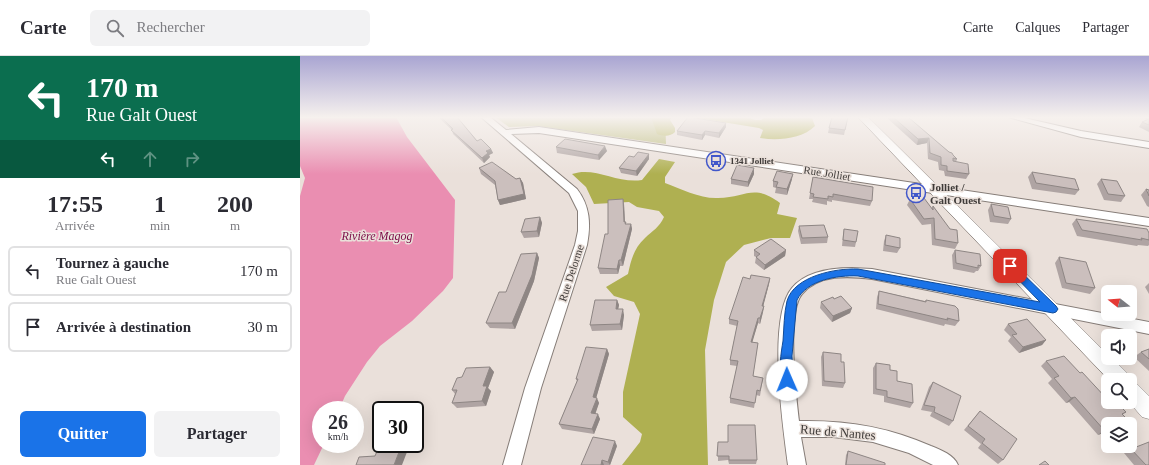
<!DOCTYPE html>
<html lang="fr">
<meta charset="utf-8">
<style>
body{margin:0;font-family:Georgia,serif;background:#f2f2f3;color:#2b2b33;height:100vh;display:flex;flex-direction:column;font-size:15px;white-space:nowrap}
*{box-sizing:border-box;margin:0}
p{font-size:13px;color:#7c7c81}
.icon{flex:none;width:22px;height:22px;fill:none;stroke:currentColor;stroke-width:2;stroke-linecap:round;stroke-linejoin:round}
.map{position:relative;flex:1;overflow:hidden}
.side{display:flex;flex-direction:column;background:#fff;width:300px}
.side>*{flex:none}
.banner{background:#0b6e4f;color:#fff;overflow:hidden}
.needle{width:26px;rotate:287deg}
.fabs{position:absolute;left:801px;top:229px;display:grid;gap:8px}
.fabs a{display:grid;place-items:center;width:36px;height:36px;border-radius:6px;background:#fff;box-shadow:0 4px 16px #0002;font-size:20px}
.speed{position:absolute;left:12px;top:345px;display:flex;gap:8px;font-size:20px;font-weight:700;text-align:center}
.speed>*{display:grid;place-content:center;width:52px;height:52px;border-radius:50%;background:#fff;box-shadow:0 4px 16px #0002;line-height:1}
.speed small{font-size:10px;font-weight:400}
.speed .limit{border:2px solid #111;border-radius:6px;background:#fff;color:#111}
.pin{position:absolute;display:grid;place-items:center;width:34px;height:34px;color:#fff;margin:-17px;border-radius:8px;box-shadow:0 2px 6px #0006}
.me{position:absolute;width:44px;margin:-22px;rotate:359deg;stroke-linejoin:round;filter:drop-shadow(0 0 3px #0008)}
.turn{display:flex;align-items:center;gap:14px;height:84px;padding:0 20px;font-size:18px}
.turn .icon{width:52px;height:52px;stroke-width:2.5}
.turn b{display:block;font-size:28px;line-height:34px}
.lanes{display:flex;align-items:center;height:38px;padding:0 20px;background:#0003;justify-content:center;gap:20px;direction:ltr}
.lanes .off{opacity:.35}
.eta{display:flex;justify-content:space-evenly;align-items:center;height:68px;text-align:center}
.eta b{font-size:24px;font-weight:700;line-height:28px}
.primary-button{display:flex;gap:8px;margin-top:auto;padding:8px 20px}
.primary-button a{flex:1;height:46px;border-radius:6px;background:#1a73e8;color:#fff;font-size:16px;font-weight:700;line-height:46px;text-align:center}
.primary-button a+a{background:#f2f2f3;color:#2b2b33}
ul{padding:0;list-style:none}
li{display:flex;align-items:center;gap:12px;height:50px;margin:0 8px 6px;padding:0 12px;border:2px solid #e1e1e2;border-radius:6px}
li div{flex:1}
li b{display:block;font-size:15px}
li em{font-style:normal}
header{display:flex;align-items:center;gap:24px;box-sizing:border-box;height:56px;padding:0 20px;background:#fff;border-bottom:1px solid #e1e1e2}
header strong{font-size:19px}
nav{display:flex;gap:22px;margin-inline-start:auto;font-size:14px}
.search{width:280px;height:36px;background:#f2f2f3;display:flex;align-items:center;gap:10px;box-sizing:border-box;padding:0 14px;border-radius:6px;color:#7c7c81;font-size:15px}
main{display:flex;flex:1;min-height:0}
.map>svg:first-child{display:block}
</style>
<header>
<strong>Carte</strong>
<div class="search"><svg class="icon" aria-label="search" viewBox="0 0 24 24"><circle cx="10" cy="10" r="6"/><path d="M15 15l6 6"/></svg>Rechercher</div>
<nav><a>Carte</a><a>Calques</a><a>Partager</a></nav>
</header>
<main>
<section class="side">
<div class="banner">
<div class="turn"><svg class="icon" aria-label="left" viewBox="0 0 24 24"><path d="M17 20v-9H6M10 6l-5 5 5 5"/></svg><div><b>170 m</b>Rue Galt Ouest</div></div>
<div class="lanes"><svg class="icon" aria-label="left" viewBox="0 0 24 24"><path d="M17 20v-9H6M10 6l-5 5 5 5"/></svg><svg class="icon off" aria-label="ahead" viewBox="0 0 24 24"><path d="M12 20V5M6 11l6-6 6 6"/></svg><svg class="icon off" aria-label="right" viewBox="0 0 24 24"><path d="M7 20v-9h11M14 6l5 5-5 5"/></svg></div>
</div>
<div class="eta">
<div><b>17:55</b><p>Arrivée</p></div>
<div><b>1</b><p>min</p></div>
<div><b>200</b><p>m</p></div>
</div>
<ul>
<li><svg class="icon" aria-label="left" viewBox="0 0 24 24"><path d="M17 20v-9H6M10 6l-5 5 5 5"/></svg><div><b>Tournez à gauche</b><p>Rue Galt Ouest</p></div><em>170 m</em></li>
<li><svg class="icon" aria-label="arrive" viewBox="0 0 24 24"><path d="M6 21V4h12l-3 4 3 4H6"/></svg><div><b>Arrivée à destination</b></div><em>30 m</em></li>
</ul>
<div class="primary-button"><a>Quitter</a><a>Partager</a></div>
</section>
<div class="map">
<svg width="849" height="409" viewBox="0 0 849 409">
<rect width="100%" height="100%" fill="#eae0da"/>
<!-- green -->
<polygon fill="#b8ba77" points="195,61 365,61 366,88 237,70 209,71"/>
<!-- forest -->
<g fill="#afb051">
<path d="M351,61H372L370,64L375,72V76C370,81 363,80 357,78Z"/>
<path d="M392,61H448L455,64H461L465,61H509L512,62L515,70C502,83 477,85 460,82L463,74L459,72Z"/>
<path d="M359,103L375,106L365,121V127C381,133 401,143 418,142C446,142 453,127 480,147L477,158L497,162L490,182H471L444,189L426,206L414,244L405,294L408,409H322L340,386L342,378L323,361V336L340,258L334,246L314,240L306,231L328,218C331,204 334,192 345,182C353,174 359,172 364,161L359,155L337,151L329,146L294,148L286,131L272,118C295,110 317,128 342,124Z"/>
</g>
<!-- water -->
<polygon fill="#ea8eb1" points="0,61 96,61 107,81 155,144 153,222 143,235 112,265 80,290 67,306 45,340 39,354 21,354 21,388 24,388 14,409 0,409 0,140 5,122 0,110"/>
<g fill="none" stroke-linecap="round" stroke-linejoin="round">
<!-- minor casing -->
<g stroke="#867d78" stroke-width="2">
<g id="minor">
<path d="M181,61H190L206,74L239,71L849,162V170L239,77L211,78L277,133C290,150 291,168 287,189L241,332L221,409H203L225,332L275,189L278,175V155L269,137Z"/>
<polygon points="708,61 720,61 781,75 849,86 849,92 781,81"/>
<path d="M552,212L572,213L849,266V278L572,223C549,220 519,218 502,238C486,257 496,339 499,365C546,364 589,371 631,390C641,394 654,399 658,409H633L609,397L573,386L533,381H501L506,409H488C483,371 467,262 492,232C506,215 533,212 552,212Z"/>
</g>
</g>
<!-- tertiary casing -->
<g stroke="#867d78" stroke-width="1">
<g id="tertiary">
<polygon points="558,61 568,61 808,299 808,302 812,302 828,318 830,324 830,325 809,324"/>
<polygon points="830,325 837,328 849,340 849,363 842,361 829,346"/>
</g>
</g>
<!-- minor -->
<use href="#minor" fill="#fff" fill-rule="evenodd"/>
<!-- tertiary -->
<use href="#tertiary" fill="#fff" fill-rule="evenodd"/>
</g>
<!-- wall -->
<g fill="#afa4a3">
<polygon points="138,61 157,61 177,85 191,93 193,97 189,99 190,101 184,107 153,78 152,74"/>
<polygon points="548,61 544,79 528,77 529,72"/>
<polygon points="586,61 608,61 657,103 656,106 669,118 666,123 645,120 644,115 639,114 638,106 628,103 627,87 617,89"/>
<polygon points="844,61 849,61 849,76 839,71 842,66 846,64"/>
<polygon points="426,67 426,71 419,82 405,79 402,84 377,79 377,75"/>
<polygon points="256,91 307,95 299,104 257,97"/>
<polygon points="349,98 349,103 337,120 321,117 319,112 334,101"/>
<polygon points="179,112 216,123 220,122 223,127 226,143 200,149 198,144 195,129 181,118"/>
<polygon points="732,116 779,134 775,139 732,133 728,121"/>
<polygon points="454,118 448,131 431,128 431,123"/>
<polygon points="513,121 572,145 570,150 532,144 532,146 527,145 527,149 512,146 513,143 509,143"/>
<polygon points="492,123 487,139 475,137 476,132 473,131 473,125"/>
<polygon points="801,123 825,140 821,146 804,144 797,128"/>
<polygon points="846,133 849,140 849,151 847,150 841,139"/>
<polygon points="610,143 632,152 633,150 658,187 655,193 632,189 631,168 622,169 607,149"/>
<polygon points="324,148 325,166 326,166 326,168 331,168 332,173 323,210 320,210 318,218 300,218 298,212 308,178"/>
<polygon points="691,148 711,163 708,168 690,166 688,154"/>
<polygon points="240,161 242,167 239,181 224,182 221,176"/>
<polygon points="776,163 849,177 849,189 848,190 838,189 837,190 777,180 772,168"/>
<polygon points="499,170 528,181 527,187 501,188 498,175"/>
<polygon points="544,173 556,186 555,191 542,190 543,179"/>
<polygon points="586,179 600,192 597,197 583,195 584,185"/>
<polygon points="454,194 486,194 485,200 464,214 455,207 456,201 454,200"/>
<polygon points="655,194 681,210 678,215 676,215 674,217 653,213 652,199"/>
<polygon points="237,197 239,202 234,225 215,273 190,272 186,267 206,236"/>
<polygon points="759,201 795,232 790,238 762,232 755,207"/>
<polygon points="470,222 469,228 463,250 464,250 463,256 460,268 458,267 452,286 458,287 453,320 463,322 460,340 456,339 454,352 430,347 430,342 437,310 430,309 430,304 437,270 429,268 429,263 450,223"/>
<polygon points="849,227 849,238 845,231"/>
<polygon points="579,235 625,245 626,244 659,265 655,270 645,268 644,270 576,253 577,241"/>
<polygon points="534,243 552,252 550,257 532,266 520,252 521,246"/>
<polygon points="317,244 319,249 318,253 324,259 322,274 292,275 290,269"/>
<polygon points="708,268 746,284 742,289 719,297 708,285 711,281 704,274"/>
<polygon points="307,293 309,298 296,342 299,347 295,357 300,363 294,378 262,373 259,368 277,325 276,323"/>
<polygon points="849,293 849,315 834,301 841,296"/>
<polygon points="523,296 541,306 545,327 543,332 522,330 521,301"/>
<polygon points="746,305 780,317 807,343 826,356 822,359 808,375 798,379 769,346 766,347 748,327 752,323 741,310"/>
<polygon points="576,307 590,314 597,325 613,347 610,352 584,346 584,340 573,338 573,312"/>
<polygon points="190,311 194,316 188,332 191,335 186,350 157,352 152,347 155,338 152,334 162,321"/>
<polygon points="633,326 653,365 649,370 630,360 632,356 621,354 629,331"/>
<polygon points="680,355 703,404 698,408 678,392 681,388 664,374"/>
<polygon points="418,386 428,386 457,404 456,408 429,408 428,404 418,405"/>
<polygon points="317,390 310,409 281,409"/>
<polygon points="831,393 849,409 834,409 824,397"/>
<polygon points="548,395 585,409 545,409 546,399"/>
</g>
<!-- shaded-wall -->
<g fill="#8e8684">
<polygon points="426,67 426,71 419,82 419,77"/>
<polygon points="405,75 405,79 402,84 402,79"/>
<polygon points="629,82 627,87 617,89 618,83"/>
<polygon points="305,90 307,95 299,104 298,99"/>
<polygon points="191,93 193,97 189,99 190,101 184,107 182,102 186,95"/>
<polygon points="349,98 349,103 337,120 336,115"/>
<polygon points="454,112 454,118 448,131 448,126"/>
<polygon points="493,118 492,123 487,139 487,133"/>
<polygon points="220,122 223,127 226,143 200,149 198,144"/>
<polygon points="323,143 324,148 325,171 324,166"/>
<polygon points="240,161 242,167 239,181 237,175"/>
<polygon points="331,168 332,173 323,210 321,204"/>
<polygon points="486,194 485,200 464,214 465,209"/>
<polygon points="237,197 239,202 234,225 215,273 212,267"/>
<polygon points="319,204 320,210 318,218 317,213"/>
<polygon points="470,222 469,228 462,255 462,250"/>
<polygon points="317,244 319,249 317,259 316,253"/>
<polygon points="464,250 463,256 460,268 460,262"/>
<polygon points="552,252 550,257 532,266 533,260"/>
<polygon points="323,253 324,259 322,274 320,268"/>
<polygon points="458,262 458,267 451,291 451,286"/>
<polygon points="746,284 742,289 719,297 723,291"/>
<polygon points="307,293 309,298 295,346 293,341"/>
<polygon points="190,311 194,316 188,332 191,335 186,350 182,345 183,330"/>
<polygon points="775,341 769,346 766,347 771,342"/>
<polygon points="297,342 299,347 294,362 291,357"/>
<polygon points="298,358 300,363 294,378 292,373"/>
<polygon points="808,373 808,375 798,379 804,374"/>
<polygon points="315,385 317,390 310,409 308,406"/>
<polygon points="101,391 107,396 102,409 94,409"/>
<polygon points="302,404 304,409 301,409"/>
</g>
<!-- building -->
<g fill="#cbbfbd" stroke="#8e8684">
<polygon points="141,61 157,61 177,85 181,83 191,93 186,95 188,97 182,102 151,74 153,73"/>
<polygon points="388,61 389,61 426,67 419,77 405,75 402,79 377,75"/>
<polygon points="532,61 548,61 545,74 529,72"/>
<polygon points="593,61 608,61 649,96 652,97 653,99 657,103 653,102 653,105 668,108 669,118 647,115 647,110 641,109 641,101 630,97 629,82 618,83"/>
<polygon points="849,63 849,69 842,66"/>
<polygon points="265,83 305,90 298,99 256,91"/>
<polygon points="338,96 349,98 336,115 319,112 329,100 334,101"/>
<polygon points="192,106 216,123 220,122 224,138 198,144 195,125 179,112"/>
<polygon points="437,109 454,112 448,126 431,123"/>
<polygon points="477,115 493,118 487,133 476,131 478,126 473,125"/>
<polygon points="732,116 775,123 779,134 736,127"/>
<polygon points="513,121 573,131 572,145 533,138 533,141 528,140 528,143 513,141 514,138 510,137"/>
<polygon points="801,123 817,125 825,140 808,138"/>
<polygon points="846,133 849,134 849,140"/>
<polygon points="624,142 633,154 633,150 650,173 657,174 658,187 635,183 634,162 624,163 610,143"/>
<polygon points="323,143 324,166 326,166 325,168 331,168 321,204 319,204 317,213 298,212 305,178 308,178 308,144"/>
<polygon points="691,148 708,151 711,163 694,160"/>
<polygon points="240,161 237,175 221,176 225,163"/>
<polygon points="776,163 847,173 849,177 849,184 841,182 842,184 782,174"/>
<polygon points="524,169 528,181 502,182 499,170"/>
<polygon points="544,173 558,175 556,186 543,184"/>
<polygon points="586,179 600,182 600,192 585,189"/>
<polygon points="471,183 486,194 465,209 456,201 460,198 454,194"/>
<polygon points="655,194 680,198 681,210 678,209 678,212 656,207"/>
<polygon points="237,197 232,219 212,267 186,267 199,236 206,236 221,198"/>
<polygon points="759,201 786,206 795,232 766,227"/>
<polygon points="451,219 470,222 462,250 464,250 460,262 458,262 451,286 458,287 453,320 463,322 460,335 457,334 455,347 430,342 438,305 430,304 438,265 429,263 443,221 450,223"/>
<polygon points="579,235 626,246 626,244 655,250 658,253 659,265 647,262 648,264 578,248"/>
<polygon points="541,240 552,252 533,260 521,246 533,241 534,243"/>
<polygon points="295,244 317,244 316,253 323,253 320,268 290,269"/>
<polygon points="727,263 746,284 723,291 712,279 717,278 708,268"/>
<polygon points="286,291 307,293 293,341 297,342 291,357 298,358 292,373 259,368 278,323 276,323"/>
<polygon points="849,293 849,303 841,296"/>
<polygon points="523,296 541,298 541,306 544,306 545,327 524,325"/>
<polygon points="764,300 780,317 782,316 807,343 808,343 808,346 816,346 826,356 822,358 829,365 821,368 808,368 808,373 804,374 775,341 771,342 754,322 759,320 746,305"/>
<polygon points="576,307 590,309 590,314 597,315 597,325 612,328 613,347 587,341 587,335 576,333"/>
<polygon points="190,311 183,330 187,330 182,345 152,347 157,334 152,334 157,322 162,321 166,312"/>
<polygon points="633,326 661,340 653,365 634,356 635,351 624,349"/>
<polygon points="680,355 717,383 703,404 682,387 685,383 668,370"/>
<polygon points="428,369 455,369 457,404 429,404 429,400 417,400 418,386 428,386"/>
<polygon points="293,381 315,385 308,406 302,404 301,409 281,409"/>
<polygon points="849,386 849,409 846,409 831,393"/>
<polygon points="101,391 94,409 56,409 59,401 75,400 78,393"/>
<polygon points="548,395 585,407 585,409 546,409"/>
<polygon points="745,405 749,409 739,409"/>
</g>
<!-- sky -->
<linearGradient id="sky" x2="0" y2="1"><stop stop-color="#a9a5d2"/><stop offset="0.52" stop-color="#f6f1ee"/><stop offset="1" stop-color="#f6f1ee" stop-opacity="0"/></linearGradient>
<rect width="849" height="118" fill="url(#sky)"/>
<!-- route -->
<path fill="#1a73e8" stroke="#114b97" d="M710,207L713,208L756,250L758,253L756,256L753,257L558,220C537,219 507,224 497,244L492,300L493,324L491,327L487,329L483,327C478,315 481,297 483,285C484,272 484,257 487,245C494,220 536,212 558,213L740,246L707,212V208Z"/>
<!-- icons -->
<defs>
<g id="bus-ring" transform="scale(1)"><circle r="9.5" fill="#eae0da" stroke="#4157ca" stroke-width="1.5"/><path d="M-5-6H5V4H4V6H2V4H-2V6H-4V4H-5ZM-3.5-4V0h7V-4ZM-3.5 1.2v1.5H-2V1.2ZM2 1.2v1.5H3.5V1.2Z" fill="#4157ca"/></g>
</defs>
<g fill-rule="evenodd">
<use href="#bus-ring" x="416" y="105"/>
<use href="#bus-ring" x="616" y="137"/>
</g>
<g text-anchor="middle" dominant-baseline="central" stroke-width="3" stroke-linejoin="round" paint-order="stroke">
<!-- far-poi labels -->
<g font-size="9" font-weight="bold" fill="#3e3a38" stroke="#eae0da" text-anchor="start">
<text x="430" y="105">1341 Jolliet</text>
</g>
<!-- street labels -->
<g font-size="11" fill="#3e3a38" stroke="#eae0da">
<text transform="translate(527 117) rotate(9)">Rue Jolliet</text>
<text transform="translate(271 217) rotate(-72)">Rue Delorme</text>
</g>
<!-- poi labels -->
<g font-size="11" font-weight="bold" fill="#3e3a38" stroke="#eae0da" text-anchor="start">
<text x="630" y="131">Jolliet /<tspan x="630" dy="13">Galt Ouest</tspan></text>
</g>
<!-- water labels -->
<g font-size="12" font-style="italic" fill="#7b0c47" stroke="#eae0da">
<text x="77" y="180">Rivière Magog</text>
</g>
<!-- near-street labels -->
<g font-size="13" fill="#3e3a38" stroke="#eae0da">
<text transform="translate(538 376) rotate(5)">Rue de Nantes</text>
</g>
</g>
</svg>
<div class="fabs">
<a><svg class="needle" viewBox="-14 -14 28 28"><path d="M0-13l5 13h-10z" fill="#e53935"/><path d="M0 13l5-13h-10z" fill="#7c7c81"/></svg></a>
<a><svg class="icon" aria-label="sound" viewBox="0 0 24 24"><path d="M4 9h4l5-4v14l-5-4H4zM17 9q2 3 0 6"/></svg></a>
<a><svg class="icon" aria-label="search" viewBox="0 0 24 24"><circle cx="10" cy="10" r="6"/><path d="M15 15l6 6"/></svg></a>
<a><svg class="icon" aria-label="layers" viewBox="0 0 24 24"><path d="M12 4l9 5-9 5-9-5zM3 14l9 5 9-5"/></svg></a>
</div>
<div class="speed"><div>26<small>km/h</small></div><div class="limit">30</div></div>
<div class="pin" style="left:710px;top:210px;background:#d93025"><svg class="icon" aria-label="arrive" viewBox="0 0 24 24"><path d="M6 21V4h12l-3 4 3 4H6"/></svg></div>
<svg class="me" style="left:487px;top:324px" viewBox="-20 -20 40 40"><circle r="19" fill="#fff"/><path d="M0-13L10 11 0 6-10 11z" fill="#1a73e8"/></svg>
</div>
</main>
